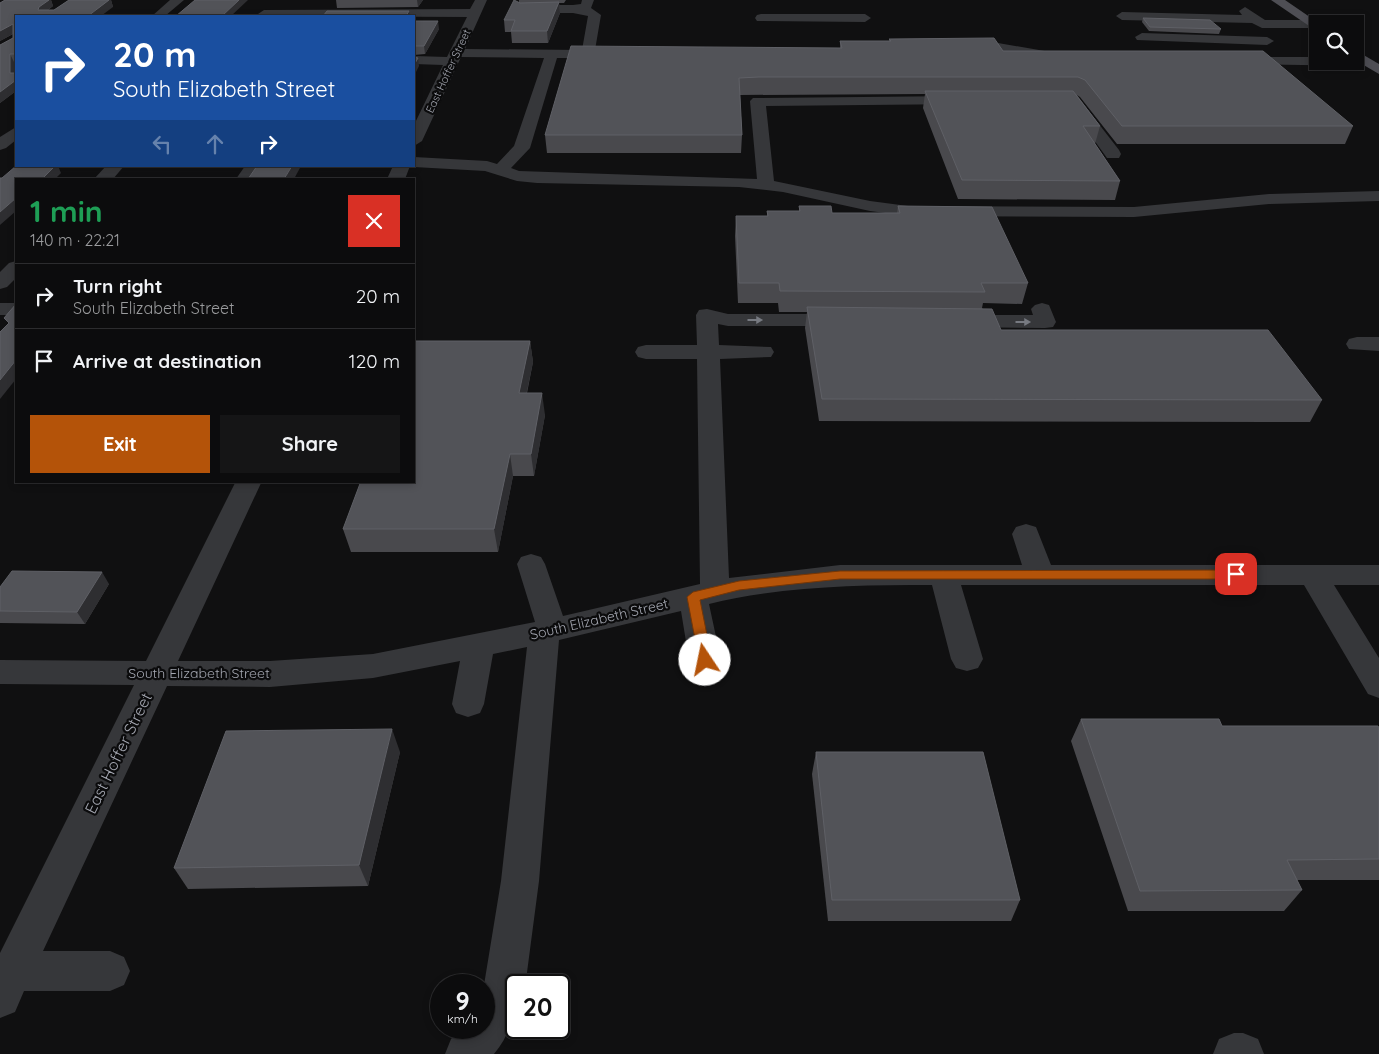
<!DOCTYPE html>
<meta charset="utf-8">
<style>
body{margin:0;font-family:Quicksand,sans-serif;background:#151516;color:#f1f3f6;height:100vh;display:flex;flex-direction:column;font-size:19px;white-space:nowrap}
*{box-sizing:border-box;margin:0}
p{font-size:16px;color:#9a9b9d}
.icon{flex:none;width:28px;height:28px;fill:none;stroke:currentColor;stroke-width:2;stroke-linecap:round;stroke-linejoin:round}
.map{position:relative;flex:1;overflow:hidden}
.drawer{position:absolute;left:15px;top:178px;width:400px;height:305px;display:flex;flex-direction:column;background:#0c0c0d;border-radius:0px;box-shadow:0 2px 8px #0003,0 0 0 1px #2c2c2e}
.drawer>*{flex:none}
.hud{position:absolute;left:15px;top:15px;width:400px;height:152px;border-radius:0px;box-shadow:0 2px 8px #0003,0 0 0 1px #2c2c2e;background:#1a4fa0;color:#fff;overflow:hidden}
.controls{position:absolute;left:1309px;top:15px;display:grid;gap:10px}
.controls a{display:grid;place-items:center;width:55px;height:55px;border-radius:0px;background:#0c0c0d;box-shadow:0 2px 8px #0003,0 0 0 1px #2c2c2e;font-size:25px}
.speed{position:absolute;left:430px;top:974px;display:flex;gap:10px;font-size:25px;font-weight:700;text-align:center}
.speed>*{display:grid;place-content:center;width:65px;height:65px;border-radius:50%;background:#0c0c0d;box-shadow:0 2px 8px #0003,0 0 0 1px #2c2c2e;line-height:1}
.speed small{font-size:12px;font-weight:400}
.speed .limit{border:2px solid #111;border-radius:8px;background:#fff;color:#111}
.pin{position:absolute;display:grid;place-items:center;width:42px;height:42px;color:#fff;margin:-21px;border-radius:10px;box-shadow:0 2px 8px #0006}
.me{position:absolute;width:55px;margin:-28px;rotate:349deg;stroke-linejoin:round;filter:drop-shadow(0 0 4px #0008)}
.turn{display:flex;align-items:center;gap:18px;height:105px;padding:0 15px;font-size:22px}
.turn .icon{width:65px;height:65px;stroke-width:2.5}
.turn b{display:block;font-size:35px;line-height:42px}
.lanes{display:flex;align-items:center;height:48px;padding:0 15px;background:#0003;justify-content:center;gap:25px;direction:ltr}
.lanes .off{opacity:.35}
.round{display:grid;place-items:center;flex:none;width:52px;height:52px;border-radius:0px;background:#151516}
.summary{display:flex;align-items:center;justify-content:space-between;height:85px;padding:0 15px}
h1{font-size:30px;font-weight:800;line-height:38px;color:#1e9e55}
.primary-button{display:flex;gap:10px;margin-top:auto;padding:10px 15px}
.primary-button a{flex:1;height:58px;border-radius:0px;background:#b45309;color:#fff;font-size:20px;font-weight:800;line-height:58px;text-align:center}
.primary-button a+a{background:#151516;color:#f1f3f6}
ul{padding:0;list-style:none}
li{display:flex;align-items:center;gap:15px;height:65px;padding:0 15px;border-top:1px solid #2c2c2e}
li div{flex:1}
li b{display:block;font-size:19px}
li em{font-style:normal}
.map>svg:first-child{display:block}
</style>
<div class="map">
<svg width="1379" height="1054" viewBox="0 0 1379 1054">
<rect width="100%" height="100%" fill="#101011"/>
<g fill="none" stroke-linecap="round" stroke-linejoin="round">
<!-- minor -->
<g fill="#36373a" fill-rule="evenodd">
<polygon points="170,0 184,0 165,16 152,16"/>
<polygon points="475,0 487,0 465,49 582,50 588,16 573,13 522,13 516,9 522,5 573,5 581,4 582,0 594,0 591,8 601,15 595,50 610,51 612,54 605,58 557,58 530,148 511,168 519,171 757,179 750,101 753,98 962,96 967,98 970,101 967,104 766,106 774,181 870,201 908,206 1134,207 1269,194 1379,191 1379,201 1269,204 1134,217 908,216 870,211 783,192 739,187 537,183 517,181 485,171 414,167 411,166 414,166 414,157 487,161 497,164 514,146 544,58 461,57 422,141 414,146 414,125 443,65 414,64 414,56 447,57 467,17 259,16 258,14 264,10 470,9"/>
<polygon points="1245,7 1265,20 1311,20 1317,24 1311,28 1262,28 1252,23 1122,20 1116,16 1122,12 1242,15 1239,11"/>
<polygon points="761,14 865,14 871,18 865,22 757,21 755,18 757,15"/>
<polygon points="1142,33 1267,37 1274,41 1267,45 1137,40 1135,37"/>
<polygon points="963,43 998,43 1062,54 1069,58 1062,62 998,51 958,50 956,47"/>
<polygon points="1240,57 1318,57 1318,61 1355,61 1355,58 1366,58 1373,62 1366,66 1235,64 1233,61 1235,58"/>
<polygon points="1076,99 1081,101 1119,150 1121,154 1119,158 1107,158 1068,104"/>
<polygon points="16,127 16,140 6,148 0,150 0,137"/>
<polygon points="106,166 124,166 113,179 94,179"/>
<polygon points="245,166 262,166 254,179 236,179"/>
<polygon points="393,166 410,166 405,179 387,179"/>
<polygon points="16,261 16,278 7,287 0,289 0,272 9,263"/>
<rect x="0" y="303" width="16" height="12"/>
<polygon points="1042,303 1049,305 1056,322 1053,327 1045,328 961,327 953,326 950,321 953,316 961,315 1033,315 1031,309 1035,305"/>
<path d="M707,309L728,314H843L851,315L854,320L851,325L843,326H728L718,324L719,345L771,347L774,352L771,357L720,359L729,578L840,565H1022L1012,534L1016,527L1026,524L1036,527L1051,565H1379V585H1334L1379,658V698L1368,694L1304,585H961L983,659L978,668L967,671L956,668L951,659L932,585C857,585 782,586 709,604L721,660L716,669L705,672L694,669L689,660L681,611L559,640L539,881L526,980L525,985H516C516,1011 511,1034 494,1054H445L451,1039L461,1028H484V985L501,881L527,647L493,654L484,704L480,713L468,717L456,713L452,704L460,661L373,678L270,687L167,686L43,951H110L124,957L130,971L124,985L110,991H24L15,1012L0,1018V953L134,685L0,684V660L146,661L236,481H262L178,661H270L373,654L535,622L517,564L521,557L531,554L541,557L545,564L563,616L700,584L697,359H646L638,357L635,352L638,347L646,345H697L696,315L699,310Z"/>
<polygon points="1357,337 1379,337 1379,351 1349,349 1346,344 1349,339"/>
<polygon points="1234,1033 1243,1033 1258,1039 1264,1054 1213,1054 1219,1039"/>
</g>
<!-- major -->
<g fill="#4e4e54" fill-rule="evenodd">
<polygon points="1271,0 1285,0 1320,24 1318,24 1318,32"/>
<polygon points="1355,50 1379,64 1379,74 1355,60"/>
</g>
</g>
<!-- wall -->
<g fill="#49494d">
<polygon points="5,0 51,0 53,6 48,10 54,10 69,0 111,0 113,7 16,16 16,62 14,62 14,73 16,73 16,91 0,103 0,45 13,38 13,34 0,41 0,3"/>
<polygon points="336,0 423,0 418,7 337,8"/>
<polygon points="519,0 566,0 564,3 559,3 560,13 548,43 512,43 511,32 505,32 504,20 519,3"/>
<polygon points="1143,18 1221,29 1219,34 1149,31 1142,22"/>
<polygon points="414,21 439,29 425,54 414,55"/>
<polygon points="889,39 1003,51 1353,126 1345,144 1117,144 1080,97 1077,95 1100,126 1095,144 1120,181 1115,200 958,199 923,108 925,94 740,95 742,135 741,153 547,153 545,135 840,48 840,41 889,41"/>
<polygon points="799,206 832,213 897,213 898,206 1028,283 1022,304 983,303 982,308 1001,330 1322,400 1310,422 819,421 805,328 807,312 779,312 778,303 738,303 735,236 736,216 767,216 767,211 799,211"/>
<polygon points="530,341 533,362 527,393 545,415 534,476 513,476 498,552 351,552 343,529"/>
<polygon points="109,584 85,624 0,623 0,587"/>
<polygon points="1081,719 1222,726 1379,728 1379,880 1297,880 1302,890 1284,911 1128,911 1071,741"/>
<polygon points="400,752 368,886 188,889 174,868"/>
<polygon points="816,752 1020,900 1011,921 828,921 812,774"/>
</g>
<!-- shaded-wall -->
<g fill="#2e2e31">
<polygon points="49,0 51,0 53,6 42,14 38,10 39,7"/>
<polygon points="109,0 111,0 113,7 101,16 88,16"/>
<polygon points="239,0 248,0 231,16 222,16"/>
<polygon points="417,0 423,0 418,7"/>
<polygon points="559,2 560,13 548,43 547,31"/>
<polygon points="409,11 410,16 406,16"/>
<polygon points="438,21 439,29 425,54 424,46"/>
<polygon points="13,24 16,32 0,41 0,31"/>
<polygon points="10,54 14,62 14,82 16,80 16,91 0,103 0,92 10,73"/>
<polygon points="418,58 419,66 414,76 414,65"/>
<polygon points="55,166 58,166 61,173 55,179 42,179"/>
<polygon points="292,166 301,166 294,179 284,179"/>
<polygon points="16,198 16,211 0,225 0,212"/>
<polygon points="530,341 533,362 522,415 519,393"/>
<polygon points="16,360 16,379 0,399 0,380"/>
<polygon points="542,393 545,415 534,476 531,454"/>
<polygon points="510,454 513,476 498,552 494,529"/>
<polygon points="102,572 109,584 85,624 77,612"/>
<polygon points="392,729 400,752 368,886 359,865"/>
</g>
<!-- building -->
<g fill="#525358" stroke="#5f6066">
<polygon points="5,0 49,0 39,7 38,10 54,10 69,0 109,0 88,16 16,16 16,54 10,54 10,73 16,73 16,80 0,92 0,45 13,38 13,24 0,31 0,3"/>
<polygon points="195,0 239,0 222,16 176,16"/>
<polygon points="514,0 520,3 559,2 547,31 511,31 515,20 504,20"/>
<polygon points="327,11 409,11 406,16 323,16"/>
<polygon points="1143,18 1210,20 1221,29 1150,27"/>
<polygon points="414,21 438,21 424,46 414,46"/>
<polygon points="994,38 1003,51 1263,51 1353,126 1122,126 1085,80 1078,77 759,77 739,78 742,135 545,135 571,46 842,48 840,41 891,41 889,39"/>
<polygon points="414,57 418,58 414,65"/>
<polygon points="925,91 1073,91 1100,126 1083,126 1120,181 962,180"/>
<polygon points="16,166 55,166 42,179 16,179 16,198 0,212 0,178 2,178"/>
<polygon points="257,166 292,166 284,179 248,179"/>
<polygon points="799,206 831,206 832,213 900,213 898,206 992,207 1028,283 981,283 985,292 780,291 779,283 739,283 736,216 768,216 767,211 800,211"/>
<polygon points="16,304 16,360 0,380 0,332 9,323 4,318"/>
<polygon points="807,307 992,309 1001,330 1268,330 1322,400 822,399"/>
<polygon points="414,341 530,341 519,393 542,393 531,454 510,454 494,529 343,529 361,481 414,481"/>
<polygon points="12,571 102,572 77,612 0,611 0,587"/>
<polygon points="1081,719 1219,719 1222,726 1378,726 1379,728 1379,859 1287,860 1302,890 1140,891"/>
<polygon points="392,729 359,865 174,868 226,731"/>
<polygon points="816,752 983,752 1020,900 832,900"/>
</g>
<!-- one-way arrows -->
<defs><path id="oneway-solid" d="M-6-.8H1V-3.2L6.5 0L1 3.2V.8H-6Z" transform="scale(1.25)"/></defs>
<g fill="#777a81">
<use href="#oneway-solid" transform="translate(755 320)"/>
<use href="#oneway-solid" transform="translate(1023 322)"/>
</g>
<!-- route -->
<polygon fill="#b45309" stroke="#753606" points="1236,570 1242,574 1236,579 840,579 739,590 700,600 712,660 705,665 699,660 687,597 693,592 739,581 840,571"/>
<g text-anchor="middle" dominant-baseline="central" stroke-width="4.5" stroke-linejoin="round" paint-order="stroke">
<!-- far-street labels -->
<g font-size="11" fill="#a3a6b0" stroke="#0b0b0c">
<text transform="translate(448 71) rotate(-65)">East Hoffer Street</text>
</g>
<!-- street labels -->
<g font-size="14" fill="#a3a6b0" stroke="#0b0b0c">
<text transform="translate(599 619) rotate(-13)">South Elizabeth Street</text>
<text x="199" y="673">South Elizabeth Street</text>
</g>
<!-- near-street labels -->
<g font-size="16" fill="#a3a6b0" stroke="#0b0b0c">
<text transform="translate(118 753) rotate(-64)">East Hoffer Street</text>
</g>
</g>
</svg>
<div class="controls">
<a><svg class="icon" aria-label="search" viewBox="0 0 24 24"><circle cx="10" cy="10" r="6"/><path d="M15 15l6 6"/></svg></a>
</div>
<div class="speed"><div>9<small>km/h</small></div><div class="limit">20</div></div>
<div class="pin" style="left:1236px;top:574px;background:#d93025"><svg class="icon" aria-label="arrive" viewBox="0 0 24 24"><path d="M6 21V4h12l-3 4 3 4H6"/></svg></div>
<svg class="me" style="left:705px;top:660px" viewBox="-20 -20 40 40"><circle r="19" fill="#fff"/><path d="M0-13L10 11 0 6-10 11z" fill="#b45309"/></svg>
<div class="hud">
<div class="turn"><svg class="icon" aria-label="right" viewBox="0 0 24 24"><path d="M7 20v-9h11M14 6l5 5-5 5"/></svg><div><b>20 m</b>South Elizabeth Street</div></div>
<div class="lanes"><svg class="icon off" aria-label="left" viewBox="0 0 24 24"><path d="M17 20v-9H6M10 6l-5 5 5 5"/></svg><svg class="icon off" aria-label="ahead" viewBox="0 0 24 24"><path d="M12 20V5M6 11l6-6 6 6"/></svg><svg class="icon" aria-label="right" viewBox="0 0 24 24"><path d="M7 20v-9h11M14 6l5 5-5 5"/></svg></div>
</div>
<section class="drawer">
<div class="summary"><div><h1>1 min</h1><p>140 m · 22:21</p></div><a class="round" style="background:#d93025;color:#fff"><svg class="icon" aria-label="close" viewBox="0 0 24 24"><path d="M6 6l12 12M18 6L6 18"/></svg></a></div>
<ul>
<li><svg class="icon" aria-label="right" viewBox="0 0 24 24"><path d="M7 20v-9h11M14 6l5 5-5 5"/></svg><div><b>Turn right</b><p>South Elizabeth Street</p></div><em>20 m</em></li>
<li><svg class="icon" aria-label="arrive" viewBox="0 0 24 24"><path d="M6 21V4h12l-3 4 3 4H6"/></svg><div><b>Arrive at destination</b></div><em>120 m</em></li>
</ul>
<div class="primary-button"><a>Exit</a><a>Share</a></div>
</section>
</div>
